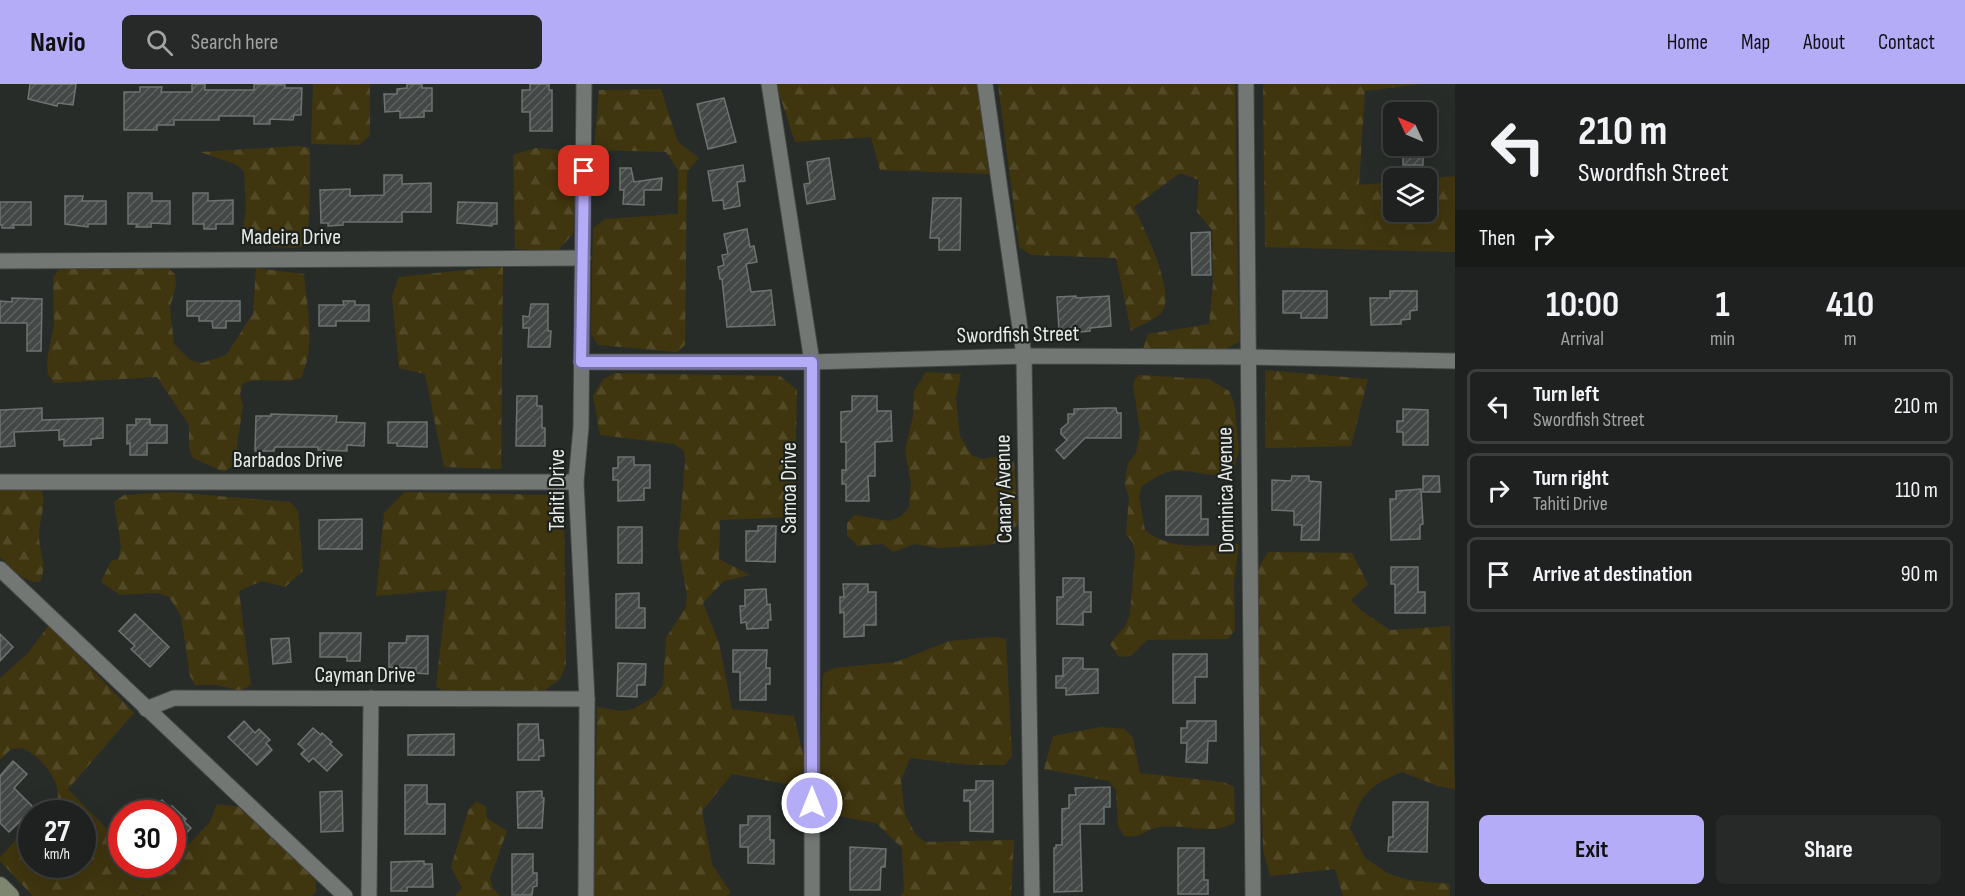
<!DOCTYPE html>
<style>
body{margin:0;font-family:"Sofia Sans Condensed",sans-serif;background:#262928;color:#f1f3f6;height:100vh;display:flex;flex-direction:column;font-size:22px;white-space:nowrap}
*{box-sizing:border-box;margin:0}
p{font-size:20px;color:#a1a3a4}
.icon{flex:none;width:33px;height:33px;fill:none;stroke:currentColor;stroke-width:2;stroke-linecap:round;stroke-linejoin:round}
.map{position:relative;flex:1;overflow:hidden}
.drawer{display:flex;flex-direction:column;background:#1e211f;width:510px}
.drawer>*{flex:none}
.banner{background:#1e211f;color:#f1f3f6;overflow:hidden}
.needle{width:39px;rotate:314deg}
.tools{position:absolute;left:1383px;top:18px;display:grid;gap:12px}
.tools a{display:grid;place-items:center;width:54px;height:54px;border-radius:9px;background:#1e211f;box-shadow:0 6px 24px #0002,0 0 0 2px #3c3e3d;font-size:30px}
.speed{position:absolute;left:18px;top:716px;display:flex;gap:12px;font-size:30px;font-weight:700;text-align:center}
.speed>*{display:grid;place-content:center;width:78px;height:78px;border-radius:50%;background:#1e211f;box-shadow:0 6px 24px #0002,0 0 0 2px #3c3e3d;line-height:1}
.speed small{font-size:15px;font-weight:400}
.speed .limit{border:9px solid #d22;background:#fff;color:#111}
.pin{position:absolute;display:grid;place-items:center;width:51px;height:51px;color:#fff;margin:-26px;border-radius:12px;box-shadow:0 3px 9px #0006}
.me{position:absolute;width:66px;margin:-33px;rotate:0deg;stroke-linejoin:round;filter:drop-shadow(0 0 4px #0008)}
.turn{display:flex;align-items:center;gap:21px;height:126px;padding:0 24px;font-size:27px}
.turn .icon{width:78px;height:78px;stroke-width:2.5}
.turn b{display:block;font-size:42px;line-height:51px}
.then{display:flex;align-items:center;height:57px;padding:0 24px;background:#0003;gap:12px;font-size:22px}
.eta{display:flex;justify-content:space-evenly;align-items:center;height:102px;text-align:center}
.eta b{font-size:36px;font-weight:700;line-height:42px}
.button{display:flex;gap:12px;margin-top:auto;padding:12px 24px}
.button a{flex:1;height:69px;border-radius:9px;background:#b5acf8;color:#111;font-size:24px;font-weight:700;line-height:69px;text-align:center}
.button a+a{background:#262928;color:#f1f3f6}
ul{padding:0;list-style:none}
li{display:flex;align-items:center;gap:18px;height:75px;margin:0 12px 9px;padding:0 12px;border:3px solid #3c3e3d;border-radius:9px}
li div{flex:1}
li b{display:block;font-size:22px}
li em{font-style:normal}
header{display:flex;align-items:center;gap:36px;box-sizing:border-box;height:84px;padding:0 30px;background:#b5acf8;color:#111}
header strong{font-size:28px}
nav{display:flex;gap:33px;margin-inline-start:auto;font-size:21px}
.search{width:420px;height:54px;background:#262928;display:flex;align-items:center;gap:15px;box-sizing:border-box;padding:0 21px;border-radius:9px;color:#a1a3a4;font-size:22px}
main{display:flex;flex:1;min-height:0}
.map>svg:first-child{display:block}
</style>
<header>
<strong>Navio</strong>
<div class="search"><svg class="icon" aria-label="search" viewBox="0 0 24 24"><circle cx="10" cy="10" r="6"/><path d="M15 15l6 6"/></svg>Search here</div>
<nav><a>Home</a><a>Map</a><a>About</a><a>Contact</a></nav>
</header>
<main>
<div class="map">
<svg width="1455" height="812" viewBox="0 0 1455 812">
<defs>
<pattern id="forest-firs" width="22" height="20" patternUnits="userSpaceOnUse" patternTransform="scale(1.5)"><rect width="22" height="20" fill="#3f350f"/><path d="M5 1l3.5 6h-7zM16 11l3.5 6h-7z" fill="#524926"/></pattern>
<pattern id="building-hatch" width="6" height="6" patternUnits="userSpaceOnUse" patternTransform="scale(1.5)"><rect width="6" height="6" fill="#434847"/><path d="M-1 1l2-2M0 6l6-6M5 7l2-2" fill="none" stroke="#5e6362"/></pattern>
</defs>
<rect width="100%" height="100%" fill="#282c29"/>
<!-- forest -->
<g fill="url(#forest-firs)">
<polygon points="313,0 370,0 370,52 359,61 311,60"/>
<polygon points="776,0 977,0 989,90 880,86 871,53 795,58"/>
<path d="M998,0H1235L1239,258L1218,269L1142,268L1148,250L1209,240L1213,200L1212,146L1197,128L1199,96L1180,89L1134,123C1143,143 1179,213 1160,230C1153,237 1140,241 1131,247L1116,174L1031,171L1019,163Z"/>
<polygon points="1263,0 1420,0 1365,7 1359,101 1393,98 1394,128 1426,128 1427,95 1455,92 1455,168 1265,163"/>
<polygon points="661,5 678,58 699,74 687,88 685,261 677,268 598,261 591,250 593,144 605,135 678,130 678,86 666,68 594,66 599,6"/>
<path d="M298,62L310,64C310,79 311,153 304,161C298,166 284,163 277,163C259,163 253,159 243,145L246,124L244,87L235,80L200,68Z"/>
<polygon points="536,64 570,67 578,75 573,150 557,167 515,165 513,71"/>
<path d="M165,182L175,190L176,201L170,224L174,260L190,276L202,279L226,271L253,230L256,184L304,190C307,225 316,262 301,294C282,300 262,293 243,299L240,310L243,322L234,381L224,388L193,374L189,364V341L157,293L54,299L48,290L47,277L54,241L53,193L60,184Z"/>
<polygon points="503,182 501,385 444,383 425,290 399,284 392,212 399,193"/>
<polygon points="1265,286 1368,295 1351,362 1265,364"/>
<polygon points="926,288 961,290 956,314 960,352 972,372 983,375 1006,371 1014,379 1019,439 1001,457 990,461 938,464 915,460 893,468 883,460 858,462 847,451 847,439 855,431 889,437 902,432 909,423 911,400 905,366 913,332 914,307"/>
<polygon points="615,289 780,292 797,306 794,433 720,436 719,475 750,491 724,497 703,519 719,559 732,625 794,632 805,678 798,702 732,690 702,727 712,780 731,809 726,812 594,812 597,623 621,627 633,625 654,613 663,601 666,554 686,523 687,511 678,462 685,378 684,367 674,360 600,351 593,312 603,295"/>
<path d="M1138,291L1209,295L1229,307L1234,318L1239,365L1233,389C1212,395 1193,385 1172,387C1161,389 1151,396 1142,402L1139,413L1145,446C1171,468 1207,461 1239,460L1234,498L1235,546L1228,555L1147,556L1131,572L1119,573L1110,560L1125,542L1130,531L1135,471L1133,459L1126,450L1129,412L1125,402L1126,390L1128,379L1136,369L1140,347L1133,300Z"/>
<path d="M0,399L41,405C47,422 39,435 39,451C39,470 48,479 40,498C22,498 12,485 0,473Z"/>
<polygon points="171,408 290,418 298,427 303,487 285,503 262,497 239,507 251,601 240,607 217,601 195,601 190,592 181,532 169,513 158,509 120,511 101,498 111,477 118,475 121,463 114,418 124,411"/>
<polygon points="405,408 554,411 564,426 566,581 560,595 543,608 447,610 436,602 447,506 376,512 384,429"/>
<path d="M1268,468L1352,469L1368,500L1351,516L1363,528L1390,546L1450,542L1455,705L1438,702L1402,688C1369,701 1361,710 1350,744L1365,774L1389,790L1408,796L1450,800V812H1343L1335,785L1270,792L1263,766L1257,486Z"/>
<path d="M49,541L134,629L68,705L121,759L122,780H143L157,793L170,780H172L173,777L210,738L217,720L239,723L316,796V808L312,812H145L143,810L141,812H33L0,777V773L31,740L32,780H82V729H42L58,713C58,692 41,674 23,664L11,665L0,676V594L28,569Z"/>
<polygon points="995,553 1006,555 1012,672 1005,681 970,681 910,674 901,696 905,731 916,751 925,758 1014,756 1011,812 900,812 904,807 902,764 876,739 828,730 818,723 823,590 833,584 896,578 949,557"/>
<path d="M1101,643L1125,645L1133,654L1140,689L1223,698L1234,703L1235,738C1213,753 1185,739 1160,743C1144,745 1146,754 1124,752L1118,742L1116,706L1109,697L1044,685L1053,652Z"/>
<polygon points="476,717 486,723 487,734 507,747 490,794 493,804 500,812 455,812 462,804 451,783 468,727"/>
</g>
<!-- building -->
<g fill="url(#building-hatch)" stroke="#6c7371" stroke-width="1.5">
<polygon points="30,0 76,0 73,21 58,19 57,22 28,15"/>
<polygon points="192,0 205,0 205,6 254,6 254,0 285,1 285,4 302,4 301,31 294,31 293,36 270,35 270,40 254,40 254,32 219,32 219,36 174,36 174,41 157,41 157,46 124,46 124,8 140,8 140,3 162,3 161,8 192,8"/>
<polygon points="407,0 422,0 422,4 432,4 432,27 424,27 424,33 400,34 400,27 385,28 384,10 397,10 397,5 407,4"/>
<polygon points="530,0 549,0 549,6 552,6 552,47 530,47 530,28 522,28 522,6 530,6"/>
<polygon points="724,14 736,58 708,65 697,20"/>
<rect x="1403" y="62" width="20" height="19"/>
<polygon points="829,74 835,115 807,120 804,100 810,99 807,78"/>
<polygon points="743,81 745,97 737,98 740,122 724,125 723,116 713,117 708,87"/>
<polygon points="620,84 631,84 634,98 662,94 661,106 644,106 644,121 623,120 624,106 620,106"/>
<polygon points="384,91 402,91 402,100 431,99 431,128 402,128 402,138 343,138 343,141 328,142 328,139 321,139 320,106 350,105 350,112 384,111"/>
<polygon points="128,109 152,109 152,117 170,117 170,140 151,139 151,143 136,143 137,140 128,140"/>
<polygon points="193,109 208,109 208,117 233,116 233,140 216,140 216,145 204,145 204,140 193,140"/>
<polygon points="65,112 83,112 82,117 106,117 106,140 88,140 88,143 65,140"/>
<polygon points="933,114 961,114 960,166 939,166 939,154 930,154"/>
<polygon points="0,118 31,118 31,141 13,141 14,144 2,144 2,141 0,141"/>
<polygon points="458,118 497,119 497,140 492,140 492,142 457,139"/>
<polygon points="747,145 750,163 754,162 757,178 746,180 751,208 771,206 775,241 727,243 722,195 720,195 718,183 724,181 722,171 728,170 724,150"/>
<polygon points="1210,148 1211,191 1192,191 1191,149"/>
<polygon points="1283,207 1327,207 1327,234 1301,234 1301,229 1283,229"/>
<polygon points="1390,207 1417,207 1417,226 1410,227 1410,235 1401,236 1401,240 1371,241 1370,214 1390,214"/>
<polygon points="1076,212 1076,214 1109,212 1111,242 1090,244 1090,247 1070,249 1070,245 1059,246 1057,213"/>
<polygon points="12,214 42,215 41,267 27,267 27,239 0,239 0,217 12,218"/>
<polygon points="187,217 240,217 240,237 226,237 226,244 213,244 212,237 199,237 199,232 187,232"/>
<polygon points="343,217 355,217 355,221 369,221 369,237 336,237 336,242 319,242 319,221 344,221"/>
<polygon points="531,220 548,220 548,247 551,247 550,263 528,263 529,244 523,244 523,232 529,233"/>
<polygon points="517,312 537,312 537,322 542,322 542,344 545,344 545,362 516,362"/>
<polygon points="852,312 877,312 877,327 891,327 892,357 875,358 875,392 868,392 869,417 846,417 846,400 842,400 842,386 846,386 846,358 841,358 841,328 852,327"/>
<polygon points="42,324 42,336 103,334 103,354 91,355 91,361 64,362 64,355 59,356 59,346 14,348 15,362 0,363 0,326"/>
<polygon points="1105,324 1116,324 1117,329 1121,329 1121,354 1085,354 1064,375 1056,366 1067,356 1061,350 1061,345 1068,339 1068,330 1074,330 1074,325"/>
<polygon points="1403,325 1428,326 1428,361 1403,361 1403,348 1397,348 1397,337 1403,337"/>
<polygon points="271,330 337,332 336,338 365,339 364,362 347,361 347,367 318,366 318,363 275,363 274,367 255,367 256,332 271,332"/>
<polygon points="136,335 150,335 150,341 167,341 167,359 147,359 147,371 130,371 130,359 127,360 127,341 136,341"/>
<polygon points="388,338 427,338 427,363 397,362 397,359 388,359"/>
<polygon points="618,373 634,373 634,381 650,381 650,404 644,404 644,416 618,417 618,396 613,396 613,384 618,384"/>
<polygon points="1292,392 1309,392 1309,397 1321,398 1319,456 1301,456 1302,441 1294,441 1294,427 1272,426 1272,396 1291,397"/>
<polygon points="1423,392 1439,392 1440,408 1423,408"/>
<polygon points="1421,405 1423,440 1420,441 1420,455 1391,456 1390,415 1396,415 1396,407"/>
<polygon points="1166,412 1201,412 1201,435 1208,435 1208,451 1166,451"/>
<polygon points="362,435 362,465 319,465 319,436"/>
<polygon points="758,442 776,442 775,478 746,477 746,447 758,447"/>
<rect x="618" y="443" width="24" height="36"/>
<polygon points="1391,483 1418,483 1418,508 1425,508 1425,529 1395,529 1395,500 1391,500"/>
<polygon points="1063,494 1084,494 1084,508 1091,508 1091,528 1083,528 1083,541 1057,540 1057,513 1063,513"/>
<polygon points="843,500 868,500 868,508 876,508 876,541 864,541 864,552 844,553 844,528 840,529 840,513 844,513"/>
<polygon points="766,505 767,521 770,520 771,536 768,536 768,544 747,545 746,538 741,539 740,522 745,522 745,506"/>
<polygon points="639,509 639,524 645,524 645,544 616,544 616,510"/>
<polygon points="135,530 169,563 150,583 131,565 135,562 119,547"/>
<polygon points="320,549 361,549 360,577 347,577 347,573 320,573"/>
<polygon points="0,550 13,563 0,577"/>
<polygon points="407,552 428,552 428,590 416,589 416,584 389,583 389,559 406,559"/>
<polygon points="289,554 291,578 273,580 271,555"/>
<polygon points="733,566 767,566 766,584 770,584 770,600 766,600 766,616 740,616 740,588 733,588"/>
<polygon points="1173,570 1207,570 1207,593 1195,593 1195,619 1173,619"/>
<polygon points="1063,574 1083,574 1083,585 1098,585 1098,609 1066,611 1066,604 1056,604 1056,592 1063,592"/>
<polygon points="618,579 646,580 645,601 637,601 637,613 617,612"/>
<polygon points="244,637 255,649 259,645 270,656 266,659 272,666 257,681 228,653"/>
<polygon points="1187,637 1216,637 1216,657 1208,657 1207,679 1186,678 1187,659 1181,659 1181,644 1187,644"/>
<polygon points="518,640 538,640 539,656 543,656 544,672 539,672 539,676 518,676"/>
<polygon points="313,644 321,651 322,649 332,658 330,660 342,671 327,687 313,674 309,678 301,670 305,666 298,660"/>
<polygon points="454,650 454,671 408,671 408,651"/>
<polygon points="13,677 27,690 14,704 34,724 9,748 0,739 0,692"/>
<polygon points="976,697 993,697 993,748 970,747 970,717 964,717 964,706 976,706"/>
<polygon points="405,701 427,701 427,720 445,720 445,750 405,750"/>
<polygon points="1110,703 1110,723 1104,723 1104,740 1080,740 1082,807 1054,808 1054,764 1056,764 1056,761 1062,761 1062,725 1069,724 1069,711 1076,711 1075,704"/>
<polygon points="342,707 343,747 321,748 320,708"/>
<polygon points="542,707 542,714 544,714 542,744 518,744 517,708"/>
<polygon points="162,716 172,726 172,722 186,735 184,737 191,744 172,764 172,729 149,729"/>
<polygon points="1393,718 1428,718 1427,768 1388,767 1389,753 1393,753"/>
<polygon points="748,732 770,732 770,756 774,756 774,780 748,779 748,763 740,763 740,741 748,741"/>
<polygon points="850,763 886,765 885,783 881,783 880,806 850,806"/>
<polygon points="1178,764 1204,764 1204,796 1208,796 1208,810 1178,810"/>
<polygon points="512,770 533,770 533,789 537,789 537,802 533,803 532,811 512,811"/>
<polygon points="424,777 424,780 432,780 433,803 407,803 407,807 391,807 391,778"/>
</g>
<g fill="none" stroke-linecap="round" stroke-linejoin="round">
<!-- street casing -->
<g stroke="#444744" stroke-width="17">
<g id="street">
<polyline points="584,0 581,343 576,398 587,615 586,812"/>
<polyline points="769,0 812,278 812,812"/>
<polyline points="985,0 1024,272 1032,812"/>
<polyline points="1246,0 1253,812"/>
<polyline points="0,177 583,174"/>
<polyline points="581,278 812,278 1024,272 1247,273 1455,277"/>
<polyline points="0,398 576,398"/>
<polyline points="0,485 345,812"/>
<polyline points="146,625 174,614 587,615"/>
<polyline points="369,812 371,614"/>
</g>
</g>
<!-- secondary casing -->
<g stroke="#444744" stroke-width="20">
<polyline id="secondary" points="0,802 10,812"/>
</g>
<!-- street -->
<use href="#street" stroke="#737773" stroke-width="15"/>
<!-- secondary -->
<use href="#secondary" stroke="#7e866f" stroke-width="18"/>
</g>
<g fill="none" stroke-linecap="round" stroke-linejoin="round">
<!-- route casing -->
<g stroke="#7670a1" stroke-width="15">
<polyline id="route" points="584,87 581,278 812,278 812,719"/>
</g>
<!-- route -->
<use href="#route" stroke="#b5acf8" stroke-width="10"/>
</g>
<g text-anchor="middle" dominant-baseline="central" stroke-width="4.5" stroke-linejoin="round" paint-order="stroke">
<!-- street labels -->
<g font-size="22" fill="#e7eae7" stroke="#1e221f">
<text x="291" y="153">Madeira Drive</text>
<text transform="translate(1018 251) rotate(-1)">Swordfish Street</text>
<text x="288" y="376">Barbados Drive</text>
<text transform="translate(789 404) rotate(-90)">Samoa Drive</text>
<text transform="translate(1004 405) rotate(-91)">Canary Avenue</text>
<text transform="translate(557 406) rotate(-90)">Tahiti Drive</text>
<text transform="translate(1226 406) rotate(-91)">Dominica Avenue</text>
<text x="365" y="591">Cayman Drive</text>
</g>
</g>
</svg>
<div class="tools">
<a><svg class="needle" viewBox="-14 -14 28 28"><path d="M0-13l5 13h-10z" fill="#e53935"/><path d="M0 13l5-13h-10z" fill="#a1a3a4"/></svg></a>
<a><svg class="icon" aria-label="layers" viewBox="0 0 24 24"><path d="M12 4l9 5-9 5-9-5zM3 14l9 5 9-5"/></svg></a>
</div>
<div class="speed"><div>27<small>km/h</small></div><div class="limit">30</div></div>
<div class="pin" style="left:584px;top:87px;background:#d93025"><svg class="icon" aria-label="arrive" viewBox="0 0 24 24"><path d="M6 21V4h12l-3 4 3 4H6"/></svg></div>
<svg class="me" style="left:812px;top:719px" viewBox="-20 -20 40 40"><circle r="17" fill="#b5acf8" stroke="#fff" stroke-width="3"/><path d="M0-11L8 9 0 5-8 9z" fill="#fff"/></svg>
</div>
<section class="drawer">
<div class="banner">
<div class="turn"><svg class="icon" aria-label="left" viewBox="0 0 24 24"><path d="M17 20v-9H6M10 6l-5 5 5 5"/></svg><div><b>210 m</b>Swordfish Street</div></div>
<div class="then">Then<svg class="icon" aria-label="right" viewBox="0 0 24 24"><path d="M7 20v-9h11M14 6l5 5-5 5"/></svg></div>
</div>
<div class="eta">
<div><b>10:00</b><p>Arrival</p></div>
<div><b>1</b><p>min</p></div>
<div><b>410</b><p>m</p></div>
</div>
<ul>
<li><svg class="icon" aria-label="left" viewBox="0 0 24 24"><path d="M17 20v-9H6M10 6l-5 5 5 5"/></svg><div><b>Turn left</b><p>Swordfish Street</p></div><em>210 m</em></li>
<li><svg class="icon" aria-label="right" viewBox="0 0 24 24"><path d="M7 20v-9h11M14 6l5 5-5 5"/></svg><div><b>Turn right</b><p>Tahiti Drive</p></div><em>110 m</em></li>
<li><svg class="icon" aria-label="arrive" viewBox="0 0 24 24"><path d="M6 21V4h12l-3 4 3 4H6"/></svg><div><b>Arrive at destination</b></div><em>90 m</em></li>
</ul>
<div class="button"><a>Exit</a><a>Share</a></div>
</section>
</main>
